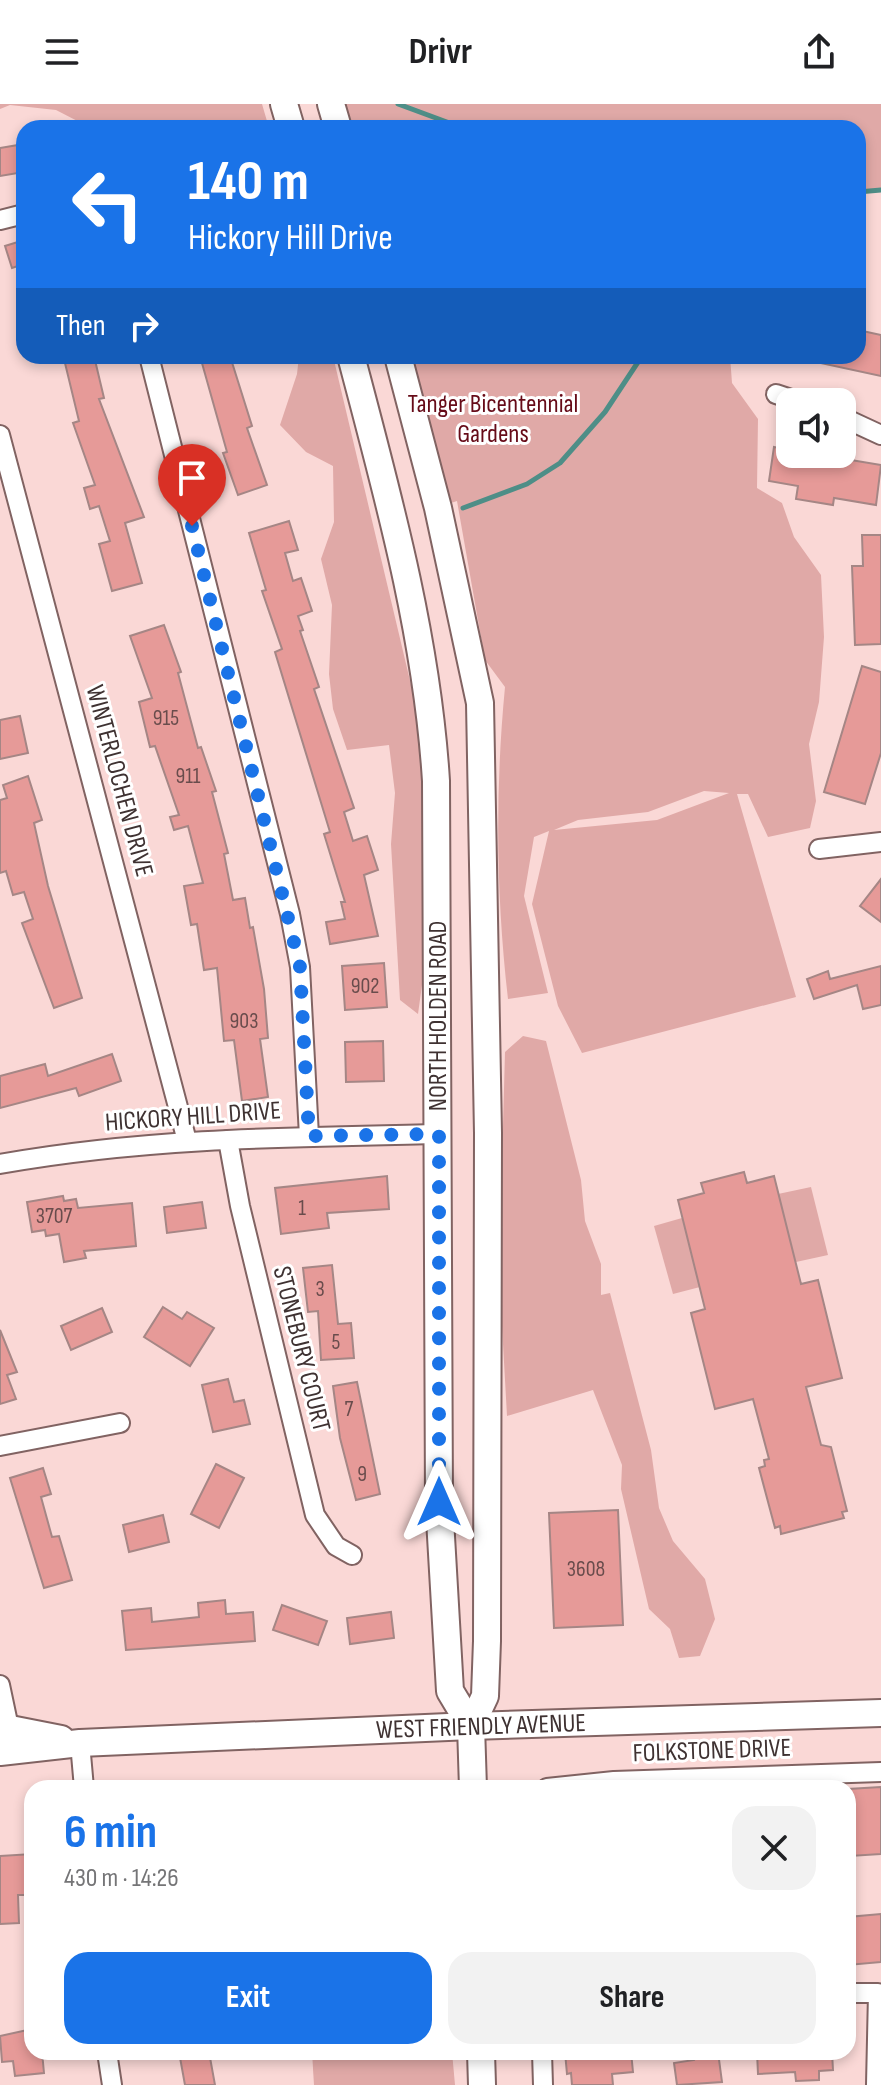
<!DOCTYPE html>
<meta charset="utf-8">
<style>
body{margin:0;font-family:"Sofia Sans Condensed",sans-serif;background:#f2f2f2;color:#202124;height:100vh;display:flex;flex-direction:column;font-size:30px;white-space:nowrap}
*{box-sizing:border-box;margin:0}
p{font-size:26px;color:#757577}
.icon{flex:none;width:44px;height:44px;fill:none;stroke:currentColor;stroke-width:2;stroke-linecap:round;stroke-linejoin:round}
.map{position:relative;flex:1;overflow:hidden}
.panel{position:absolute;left:24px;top:1676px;width:832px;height:280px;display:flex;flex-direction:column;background:#fff;border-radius:24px;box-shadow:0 4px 12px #0003}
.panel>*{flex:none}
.guide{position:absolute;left:16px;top:16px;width:850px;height:244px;border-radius:24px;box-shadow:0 4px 12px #0003;background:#1a73e8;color:#fff;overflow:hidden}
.tools{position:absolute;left:776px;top:284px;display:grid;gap:16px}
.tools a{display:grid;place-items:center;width:80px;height:80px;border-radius:16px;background:#fff;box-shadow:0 4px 12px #0003;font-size:40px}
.pin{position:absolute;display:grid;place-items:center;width:68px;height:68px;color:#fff;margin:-82px -34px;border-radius:50% 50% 50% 0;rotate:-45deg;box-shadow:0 0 8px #0007}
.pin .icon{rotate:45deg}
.me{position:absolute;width:88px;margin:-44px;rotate:0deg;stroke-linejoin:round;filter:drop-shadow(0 0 6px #0008)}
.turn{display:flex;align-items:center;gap:28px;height:168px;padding:0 40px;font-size:36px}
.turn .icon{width:104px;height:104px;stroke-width:2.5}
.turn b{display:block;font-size:56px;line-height:68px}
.then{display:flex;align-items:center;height:76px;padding:0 40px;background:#0003;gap:16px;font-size:30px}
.round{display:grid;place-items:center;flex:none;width:84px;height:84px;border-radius:24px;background:#f2f2f2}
.overview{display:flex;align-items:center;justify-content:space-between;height:136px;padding:0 40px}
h1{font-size:48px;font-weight:700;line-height:60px;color:#1a73e8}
.primary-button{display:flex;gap:16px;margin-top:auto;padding:16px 40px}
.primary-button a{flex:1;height:92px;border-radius:24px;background:#1a73e8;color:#fff;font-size:32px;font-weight:700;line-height:92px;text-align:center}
.primary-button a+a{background:#f2f2f2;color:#202124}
header{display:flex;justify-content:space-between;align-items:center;height:104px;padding:0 40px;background:#fff;font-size:36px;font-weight:700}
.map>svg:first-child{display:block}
</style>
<header><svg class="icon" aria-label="menu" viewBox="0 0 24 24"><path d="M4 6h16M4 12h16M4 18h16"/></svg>Drivr<svg class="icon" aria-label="share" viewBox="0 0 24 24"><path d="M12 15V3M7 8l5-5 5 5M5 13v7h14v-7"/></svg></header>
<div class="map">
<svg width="881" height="1981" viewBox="0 0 881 1981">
<rect width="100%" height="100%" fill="#fad8d6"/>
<!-- green -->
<g fill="#e0a9a7" fill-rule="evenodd">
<polygon points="0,0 262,0 269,24 91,24 56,6 10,1 0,5"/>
<polygon points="345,0 881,0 881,86 858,88 858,24 352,24"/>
<polygon points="299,252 333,252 421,623 425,859 418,910 400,896 391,740 395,689 389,641 347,646 333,605 329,570 332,501 321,455 334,418 333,362 306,348 280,321 297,270"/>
<path d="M411,252H730L732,279L758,315L757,384L782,399L794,433L821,471L824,533L819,598L809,640L816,697L810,724L768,733L748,690H737L796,893L582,949L558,902L532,800L549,727L534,733L524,792L548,889L508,895C496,790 495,688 505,583L485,556L457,397L448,400ZM704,687L729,689L657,716L554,726L578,716L648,708Z"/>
<polygon points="523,932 546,937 581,1076 585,1117 601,1160 601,1191 610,1189 651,1346 659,1404 673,1437 705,1475 715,1515 700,1552 679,1554 670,1525 649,1505 621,1385 622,1361 593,1286 507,1312 499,1168 505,948"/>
<polygon points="811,1083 828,1151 796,1158 778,1090"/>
<polygon points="682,1114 700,1183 673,1190 654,1122"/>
<polygon points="312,1948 452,1948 455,1981 314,1981"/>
</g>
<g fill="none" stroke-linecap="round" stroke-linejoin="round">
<!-- stream -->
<g stroke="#4e8e87" stroke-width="5">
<polyline points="398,0 463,24"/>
<polyline points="858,88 881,86"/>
<polyline points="463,404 527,380 560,359 605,308 642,252"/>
</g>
</g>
<!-- building -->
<g fill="#e69a98" stroke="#a58685" stroke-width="2">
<polygon points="24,40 24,68 0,72 0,44"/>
<polygon points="24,136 24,160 12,164 5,142"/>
<polygon points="858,226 881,231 881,272 816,258 817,252 858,252"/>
<polygon points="76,252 94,252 104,294 99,295 144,413 125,419 142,479 112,487 99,440 110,437 99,402 90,405 84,384 95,381 73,319 79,317 64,255"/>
<polygon points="200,252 230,252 252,322 247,324 267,381 238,391 223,349 227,348"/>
<polygon points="774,343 790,346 790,350 815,350 881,361 876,401 834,394 833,401 796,395 798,382 769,377"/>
<polygon points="289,417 298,446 285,449 293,477 301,474 312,507 298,512 303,526 300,527 319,583 314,585 354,704 344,708 353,737 367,732 378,766 364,771 378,832 330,840 326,818 345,815 341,798 345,798 324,730 330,728 275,548 282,545 262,487 266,486 249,429"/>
<polygon points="862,431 881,431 881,540 855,541 852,462 863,462"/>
<polygon points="164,521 181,568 178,569 198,644 201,643 216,687 212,688 228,749 224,750 233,796 245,794 250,824 253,823 264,885 268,934 260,935 268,993 242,997 234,936 224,937 217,864 204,866 197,820 191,821 184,782 203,779 188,722 174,726 170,713 179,711 155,642 150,643 139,598 152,594 130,532"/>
<polygon points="862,562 881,568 881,649 865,700 824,688"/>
<polygon points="20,612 28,649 0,655 0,616"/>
<polygon points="28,672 42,716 34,719 48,782 82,894 54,904 22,819 33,815 24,788 13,791 6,767 0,769 0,696 7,694 3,681"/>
<polygon points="881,775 881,818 860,802"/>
<polygon points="384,859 387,903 345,906 342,862"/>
<polygon points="881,862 881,901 863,905 857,881 814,895 807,875 828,867 830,875"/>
<polygon points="383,937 384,977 346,978 345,938"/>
<polygon points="112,950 121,977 79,992 76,984 0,1004 0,972 45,960 48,972"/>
<polygon points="744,1068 747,1079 774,1072 801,1180 818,1176 842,1274 806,1283 821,1341 831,1343 847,1407 842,1408 844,1414 781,1430 780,1422 775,1424 759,1364 765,1362 764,1356 769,1355 753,1295 715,1305 691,1209 705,1205 678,1096 704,1089 701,1079"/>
<polygon points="387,1072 389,1105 327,1109 329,1124 281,1130 275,1084"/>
<polygon points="63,1092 64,1097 76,1095 78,1104 132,1099 136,1142 84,1147 86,1154 64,1158 59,1130 46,1132 45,1126 32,1128 27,1098"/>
<polygon points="202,1098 206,1124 167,1129 164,1103"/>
<polygon points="332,1161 338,1220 351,1219 354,1254 321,1256 318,1207 308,1208 303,1164"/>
<polygon points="163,1203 182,1215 187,1208 214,1224 190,1262 144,1233"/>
<polygon points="102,1204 112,1228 71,1246 61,1222"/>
<polygon points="0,1226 17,1268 7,1271 16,1295 0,1300"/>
<polygon points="228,1275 234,1298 244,1296 250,1320 213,1328 202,1281"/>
<polygon points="357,1278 380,1390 356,1396 340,1334 333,1282"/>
<polygon points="216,1360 244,1374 219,1424 191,1410"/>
<polygon points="43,1364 51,1390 41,1393 52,1433 59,1432 72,1476 44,1484 10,1374"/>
<polygon points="618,1406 623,1521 554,1524 549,1409"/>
<polygon points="163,1411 169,1438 129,1448 123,1421"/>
<polygon points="225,1496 226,1510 253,1508 255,1537 126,1546 122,1507 151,1504 152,1518 199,1513 198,1499"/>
<polygon points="282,1501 327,1517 318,1541 273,1526"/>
<polygon points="391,1508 394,1534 350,1540 347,1514"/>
<polygon points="881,1683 881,1750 850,1752 848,1685"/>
<polygon points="32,1750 32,1791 18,1791 19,1819 0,1820 0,1752"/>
<polygon points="881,1810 881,1858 848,1861 848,1813"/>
<polygon points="32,1925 32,1948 42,1948 44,1969 15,1972 13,1957 2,1958 0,1932"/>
<polygon points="179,1948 209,1948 215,1981 185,1981"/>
<polygon points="565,1948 631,1948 633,1968 612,1970 613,1981 572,1981 571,1969 567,1970"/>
<polygon points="693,1948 718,1948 722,1978 677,1981 674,1959 694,1956"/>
<polygon points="757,1948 832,1948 833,1966 819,1967 819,1976 796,1977 795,1968 758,1970"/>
</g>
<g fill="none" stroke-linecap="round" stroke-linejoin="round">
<!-- minor casing -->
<g stroke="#816362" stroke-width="22">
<g id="minor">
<polyline points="0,116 24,110"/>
<polyline points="149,252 290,810 300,863 309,1032"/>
<polyline points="776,290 800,298"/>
<polyline points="842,313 881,331"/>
<polyline points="0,331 187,1037"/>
<polyline points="819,745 881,738"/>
<polyline points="228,1036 240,1102 315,1411 336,1442 352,1451"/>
<path d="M0,1060C145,1034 291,1033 439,1030"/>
<polyline points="0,1342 120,1319"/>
<polyline points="0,1581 11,1633"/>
<polyline points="80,1639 84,1684"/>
<polyline points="547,1684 614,1677 881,1668"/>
<polyline points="848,1889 878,1889 876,1981"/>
<polyline points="107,1948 112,1981"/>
<polyline points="542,1948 543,1981"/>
</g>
</g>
<!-- secondary casing -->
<g stroke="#816362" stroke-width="30">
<g id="secondary">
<polyline points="284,0 291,24"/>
<polyline points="331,0 338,24"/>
<path d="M351,252C388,392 427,532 436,677L439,1398L450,1587L471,1622"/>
<polyline points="398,252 438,404 480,599 488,1029 487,1537 485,1592 471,1622 473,1684"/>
<polyline points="0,1623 61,1635"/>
<polyline points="0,1648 80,1639 471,1622 881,1609"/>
<polyline points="481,1948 482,1981"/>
</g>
</g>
<!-- minor -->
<use href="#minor" stroke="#fff" stroke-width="18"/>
<!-- secondary -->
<use href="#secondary" stroke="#fff" stroke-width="26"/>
</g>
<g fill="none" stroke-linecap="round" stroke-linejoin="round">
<!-- route -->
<polyline stroke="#1a73e8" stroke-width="14" stroke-dasharray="0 25.2" points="192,422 300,863 309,1032 439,1030 439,1398"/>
</g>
<g text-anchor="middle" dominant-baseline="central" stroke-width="6" stroke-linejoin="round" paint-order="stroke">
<!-- number labels -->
<g font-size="22" fill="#694c4c">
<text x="166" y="614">915</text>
<text x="188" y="672">911</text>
<text x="365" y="882">902</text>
<text x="244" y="917">903</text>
<text x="302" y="1104">1</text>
<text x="54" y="1112">3707</text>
<text x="320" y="1185">3</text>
<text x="336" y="1238">5</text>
<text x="349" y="1305">7</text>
<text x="362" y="1370">9</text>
<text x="586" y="1465">3608</text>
</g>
<!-- park labels -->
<g font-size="26" fill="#660b18" stroke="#fff">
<text x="493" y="300">Tanger Bicentennial<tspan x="493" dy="30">Gardens</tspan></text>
</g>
<!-- street labels -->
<g font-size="26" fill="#3f3232" stroke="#fff">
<text transform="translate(119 677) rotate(75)">WINTERLOCHEN DRIVE</text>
<text transform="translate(438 912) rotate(-90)">NORTH HOLDEN ROAD</text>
<text transform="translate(193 1013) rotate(-4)">HICKORY HILL DRIVE</text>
<text transform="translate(301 1245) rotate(76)">STONEBURY COURT</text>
<text transform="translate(481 1623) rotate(-2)">WEST FRIENDLY AVENUE</text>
<text transform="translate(712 1647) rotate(-2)">FOLKSTONE DRIVE</text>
</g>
</g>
</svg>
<div class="tools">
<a><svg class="icon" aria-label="sound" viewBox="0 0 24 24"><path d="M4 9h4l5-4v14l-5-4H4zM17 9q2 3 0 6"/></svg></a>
</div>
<div class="pin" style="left:192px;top:422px;background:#d93025"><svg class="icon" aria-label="arrive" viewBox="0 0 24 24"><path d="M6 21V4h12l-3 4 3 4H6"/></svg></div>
<svg class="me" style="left:439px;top:1398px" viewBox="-20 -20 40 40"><path d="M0-17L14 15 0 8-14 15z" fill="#1a73e8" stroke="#fff" stroke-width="4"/></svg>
<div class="guide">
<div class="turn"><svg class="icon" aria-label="left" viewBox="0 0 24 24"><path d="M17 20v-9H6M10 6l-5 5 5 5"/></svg><div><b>140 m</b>Hickory Hill Drive</div></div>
<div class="then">Then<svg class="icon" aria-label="right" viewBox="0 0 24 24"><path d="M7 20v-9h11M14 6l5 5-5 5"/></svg></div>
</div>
<section class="panel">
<div class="overview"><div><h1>6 min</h1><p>430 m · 14:26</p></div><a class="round"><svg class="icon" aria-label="close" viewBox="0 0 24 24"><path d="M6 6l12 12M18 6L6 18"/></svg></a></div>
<div class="primary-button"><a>Exit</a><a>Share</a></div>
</section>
</div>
